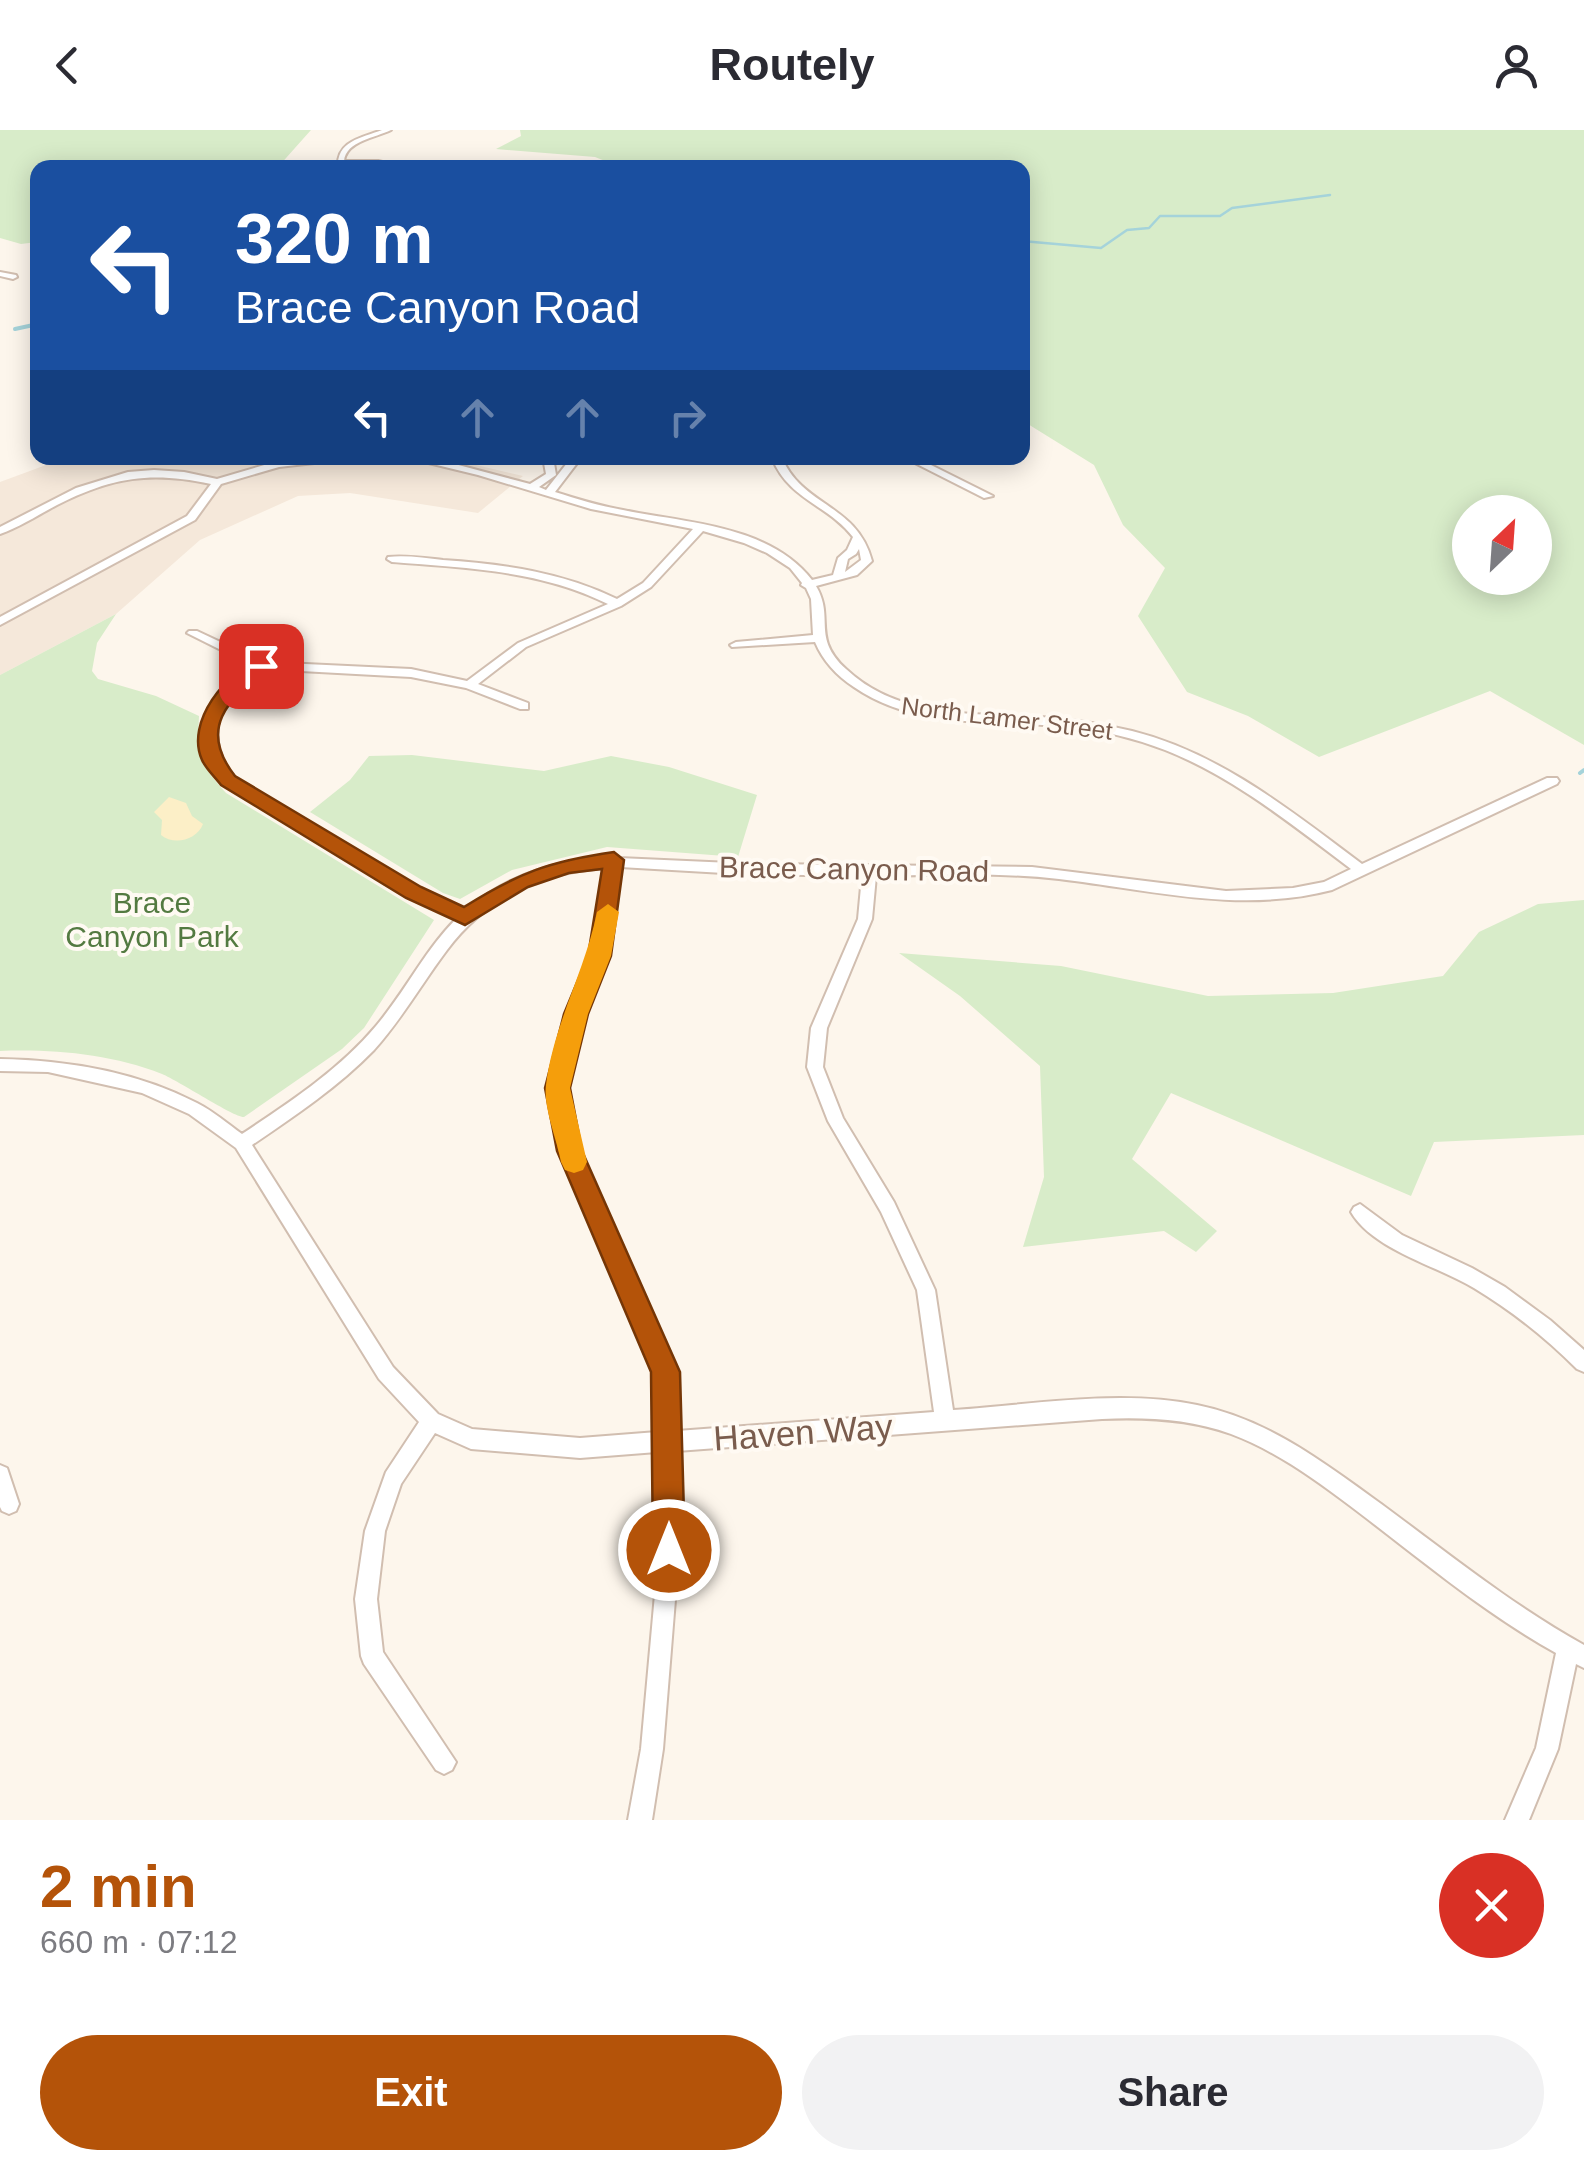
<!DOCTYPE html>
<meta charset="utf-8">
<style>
body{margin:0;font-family:Arial,sans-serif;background:#f2f2f3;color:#2b2b33;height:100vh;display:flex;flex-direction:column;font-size:38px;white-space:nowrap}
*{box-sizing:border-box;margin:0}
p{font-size:32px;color:#7c7c81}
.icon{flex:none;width:55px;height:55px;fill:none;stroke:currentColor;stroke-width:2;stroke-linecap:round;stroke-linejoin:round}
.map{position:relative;height:1690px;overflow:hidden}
.drawer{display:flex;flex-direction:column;background:#fff;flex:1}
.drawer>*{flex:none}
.hud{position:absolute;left:30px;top:30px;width:1000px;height:305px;border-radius:20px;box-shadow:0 5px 25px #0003;background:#1a4fa0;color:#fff;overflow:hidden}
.needle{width:65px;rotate:25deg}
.tools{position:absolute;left:1452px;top:365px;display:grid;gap:20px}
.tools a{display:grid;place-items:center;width:100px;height:100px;border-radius:50%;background:#fff;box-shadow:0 5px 25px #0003;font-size:50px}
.pin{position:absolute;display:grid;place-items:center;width:85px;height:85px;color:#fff;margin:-42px;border-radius:20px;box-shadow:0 5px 15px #0006}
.me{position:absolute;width:110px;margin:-55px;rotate:0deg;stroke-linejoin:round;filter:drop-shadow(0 0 8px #0008)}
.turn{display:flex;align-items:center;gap:35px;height:210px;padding:0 40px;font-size:45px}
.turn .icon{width:130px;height:130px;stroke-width:2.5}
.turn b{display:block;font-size:70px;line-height:85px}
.lanes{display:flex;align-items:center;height:95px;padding:0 40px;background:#0003;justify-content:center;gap:50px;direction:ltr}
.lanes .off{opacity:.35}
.round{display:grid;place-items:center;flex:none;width:105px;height:105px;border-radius:52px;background:#f2f2f3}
.headline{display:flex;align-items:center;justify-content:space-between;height:170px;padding:0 40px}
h1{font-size:60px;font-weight:700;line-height:75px;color:#b45309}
.action{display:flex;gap:20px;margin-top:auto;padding:20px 40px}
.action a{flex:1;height:115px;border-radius:60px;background:#b45309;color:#fff;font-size:40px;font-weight:700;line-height:115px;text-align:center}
.action a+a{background:#f2f2f3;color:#2b2b33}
header{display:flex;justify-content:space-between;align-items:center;height:130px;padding:0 40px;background:#fff;font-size:45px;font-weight:700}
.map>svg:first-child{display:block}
</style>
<header><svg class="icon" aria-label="back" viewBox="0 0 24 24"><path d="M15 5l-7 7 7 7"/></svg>Routely<svg class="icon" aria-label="person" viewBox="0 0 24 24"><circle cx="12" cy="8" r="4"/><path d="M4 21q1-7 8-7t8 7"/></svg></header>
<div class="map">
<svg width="1584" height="1690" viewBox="0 0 1584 1690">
<rect width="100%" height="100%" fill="#fdf6ec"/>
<!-- residential -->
<polygon fill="#f5e8da" points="65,328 446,328 523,346 478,383 350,363 298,366 200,410 116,484 0,545 0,352"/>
<!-- green -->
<g fill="#d8ecc9" fill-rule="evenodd">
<polygon points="0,0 311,0 278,37 38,38 37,112 21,114 0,108"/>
<path d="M520,0H1584V615L1490,561L1319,627L1248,586L1187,562L1138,486L1165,438L1123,395L1094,335L1023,291L1022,38H623L595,27L496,19L521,6ZM1470,382H1535V448H1470Z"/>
<path d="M116,484L97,513L92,541L98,549L156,566L199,586C197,626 199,633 226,663L434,790L364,898L342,919L244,987C235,988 179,951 162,944C111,924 54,919 0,921V545Z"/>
<polygon points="412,625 544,641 611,626 669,637 757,665 738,727 607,717 512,740 460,769 443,763 310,682 350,650 369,626"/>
<polygon points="1584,770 1584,1005 1434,1012 1411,1066 1171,963 1132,1029 1217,1101 1196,1122 1164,1101 1023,1117 1044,1047 1040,936 960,866 899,823 1061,836 1208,866 1333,863 1443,846 1479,802 1538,774"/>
</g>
<!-- sand -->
<path fill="#fcefc7" d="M169,667L186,673L192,686L203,694C197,710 174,716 161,705L162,690L154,682Z"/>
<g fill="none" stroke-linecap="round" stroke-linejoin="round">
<!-- stream-far1 -->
<polyline stroke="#a5d3da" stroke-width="2.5" points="1022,111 1101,118 1127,100 1149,98 1160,86 1220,86 1232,78 1330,65"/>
<!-- stream -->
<g stroke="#a5d3da" stroke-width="4">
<polyline points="15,199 38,194"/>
<polyline points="1580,643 1584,640"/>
</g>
<!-- street casing -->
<g stroke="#d1beb0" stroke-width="4">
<g id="street">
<path d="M382,0H391C375,8 346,11 344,31H378L410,38L344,35V38H338C336,11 361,8 382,0Z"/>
<polygon points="0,142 16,145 17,147 13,149 0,146"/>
<path d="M310,328H337L332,331L279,337L221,354L195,390L0,495V487L187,386L211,354C151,341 112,347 57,375C38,385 20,397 0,404V397L76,358L128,342L154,340L184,342L217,349L278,331Z"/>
<path d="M408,328L436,329L530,354L546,344L544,333L548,328H558L554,333L556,345L539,357L546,360L571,328H581L555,362C577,369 600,376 623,380C687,393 769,395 812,450L833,445L838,428L847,420L853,407C827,374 789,370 772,328H782C803,377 857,374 872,431L857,445L816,456C835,488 811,507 846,539C899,589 973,583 1041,587C1072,589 1102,594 1132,601C1220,623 1291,681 1362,734L1547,648H1557L1559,651L1557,654L1332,760C1240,784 1151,760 1059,749C998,742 937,745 876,746L872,789L827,898L823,937L843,988L894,1072L935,1160L953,1280C1031,1275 1120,1259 1197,1275C1268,1289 1326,1334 1384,1376C1449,1424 1512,1475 1584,1515V1538L1576,1534L1558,1619L1529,1690H1505L1536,1618L1556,1523C1482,1482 1417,1426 1349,1375C1313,1348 1274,1320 1231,1304C1190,1289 1146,1287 1102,1289L677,1321L679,1420L663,1619L652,1690H628L641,1619L659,1420L657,1322L580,1328L471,1319L435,1303L401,1354L385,1401L377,1469L383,1522L456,1632L452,1640L444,1644L436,1640L364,1534L361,1526L355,1469L365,1401L386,1342L419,1292L379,1249L236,1018L189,984L142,963L48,942L0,941V929C67,930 137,942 197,973C213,981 228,994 242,1004C290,972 339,940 376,896C405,862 425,820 456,789L409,767L223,654C188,598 204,574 253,536L187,503L189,501H197L263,532L411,539L467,551L518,513L608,474C540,440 466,438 392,432L387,429L388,427C406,425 425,428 443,430C503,434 562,442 617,469L643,453L693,399L591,379L478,345ZM703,401L744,413L767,423L790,438L802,453L801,455L806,458L811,469L813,505L736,512L730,515L732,517L815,512C823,531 837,546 854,557C918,601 996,589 1069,597C1101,600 1134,608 1165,620C1234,647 1292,695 1351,739L1324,752L1293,758L1226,761L1032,737L754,734L619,728L614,725C602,730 588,729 574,731C534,738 496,754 465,781L419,759L233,648C200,597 222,572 264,539L411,547L466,558L520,579H528V573L478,554L526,517L621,476L651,457ZM859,419L861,430L845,442L848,429L856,424ZM620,737L741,744L862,746L858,789L811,898L807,937L828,991L881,1082L917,1160L934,1282L677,1301L676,1241L578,1021L566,958L584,884L606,826ZM606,738L592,826L568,884L550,958L562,1021L656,1241L657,1302L580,1308L472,1299L438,1284L393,1237L252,1015C295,986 338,957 374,920C402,889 422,853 447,820C486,768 541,742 606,738Z"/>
<polygon points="905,328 917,328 993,366 984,368"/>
<path d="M1360,1074L1402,1105L1472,1138L1505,1157L1550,1190L1584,1220V1242L1577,1239C1546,1208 1512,1181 1474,1158C1438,1136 1373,1120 1351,1082L1354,1077Z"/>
<polygon points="0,1335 7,1338 19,1374 16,1381 9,1384 2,1381 0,1377"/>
</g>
</g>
<!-- street -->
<use href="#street" fill="#fff" fill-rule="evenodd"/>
</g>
<!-- route -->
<path fill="#b45309" stroke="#753606" stroke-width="2.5" d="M261,530L267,532V539C227,570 198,599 235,646L421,757L464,777C518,743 550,731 614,722L624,730L611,826L588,884L570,958L582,1021L680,1242L685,1420L680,1432L669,1436L658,1432L653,1420L651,1242L557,1021L545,958L564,884L588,826L602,739L569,743L528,757L465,795L406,768L221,655C215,647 206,639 202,630C185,592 226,541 261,530Z"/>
<!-- slow -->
<path fill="#f59e0b" d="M608,774L619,782L611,826L588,884L570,958L587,1032L583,1040L574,1043L565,1040L561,1032C557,1009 543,978 546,955C553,896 585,841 597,782Z"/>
<g text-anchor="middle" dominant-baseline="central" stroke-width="8" stroke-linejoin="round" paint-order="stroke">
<!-- far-street labels -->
<g font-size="25" fill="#7a5c4d" stroke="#fffaf3">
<text transform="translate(1007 588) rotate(7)">North Lamer Street</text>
</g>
<!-- street labels -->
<g font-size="30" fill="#7a5c4d" stroke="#fffaf3">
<text transform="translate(854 739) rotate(1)">Brace Canyon Road</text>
</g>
<!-- park labels -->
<g font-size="30" fill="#537a41" stroke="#fffaf3">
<text x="152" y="772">Brace<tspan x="152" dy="34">Canyon Park</tspan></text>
</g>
<!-- near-street labels -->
<g font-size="35" fill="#7a5c4d" stroke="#fffaf3">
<text transform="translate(803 1302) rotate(-4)">Haven Way</text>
</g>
</g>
</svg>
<div class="tools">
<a><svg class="needle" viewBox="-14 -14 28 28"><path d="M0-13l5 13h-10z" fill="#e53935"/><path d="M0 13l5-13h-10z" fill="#7c7c81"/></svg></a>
</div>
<div class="pin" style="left:261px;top:536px;background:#d93025"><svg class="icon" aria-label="arrive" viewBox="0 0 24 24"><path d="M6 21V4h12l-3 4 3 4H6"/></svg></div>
<svg class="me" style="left:669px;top:1420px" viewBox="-20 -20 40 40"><circle r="17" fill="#b45309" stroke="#fff" stroke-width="3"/><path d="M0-11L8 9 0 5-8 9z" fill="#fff"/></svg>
<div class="hud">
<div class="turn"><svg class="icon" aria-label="left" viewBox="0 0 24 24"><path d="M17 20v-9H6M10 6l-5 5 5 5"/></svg><div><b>320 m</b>Brace Canyon Road</div></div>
<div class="lanes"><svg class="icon" aria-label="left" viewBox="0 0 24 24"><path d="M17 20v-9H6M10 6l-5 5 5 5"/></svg><svg class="icon off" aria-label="ahead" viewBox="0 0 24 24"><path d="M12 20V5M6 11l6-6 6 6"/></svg><svg class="icon off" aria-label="ahead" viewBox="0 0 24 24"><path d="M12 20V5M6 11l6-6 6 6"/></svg><svg class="icon off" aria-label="right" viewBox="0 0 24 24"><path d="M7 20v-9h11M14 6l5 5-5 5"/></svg></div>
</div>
</div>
<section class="drawer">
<div class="headline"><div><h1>2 min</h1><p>660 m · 07:12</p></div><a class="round" style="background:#d93025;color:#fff"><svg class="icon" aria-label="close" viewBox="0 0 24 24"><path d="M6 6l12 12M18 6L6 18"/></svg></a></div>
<div class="action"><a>Exit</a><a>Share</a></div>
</section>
